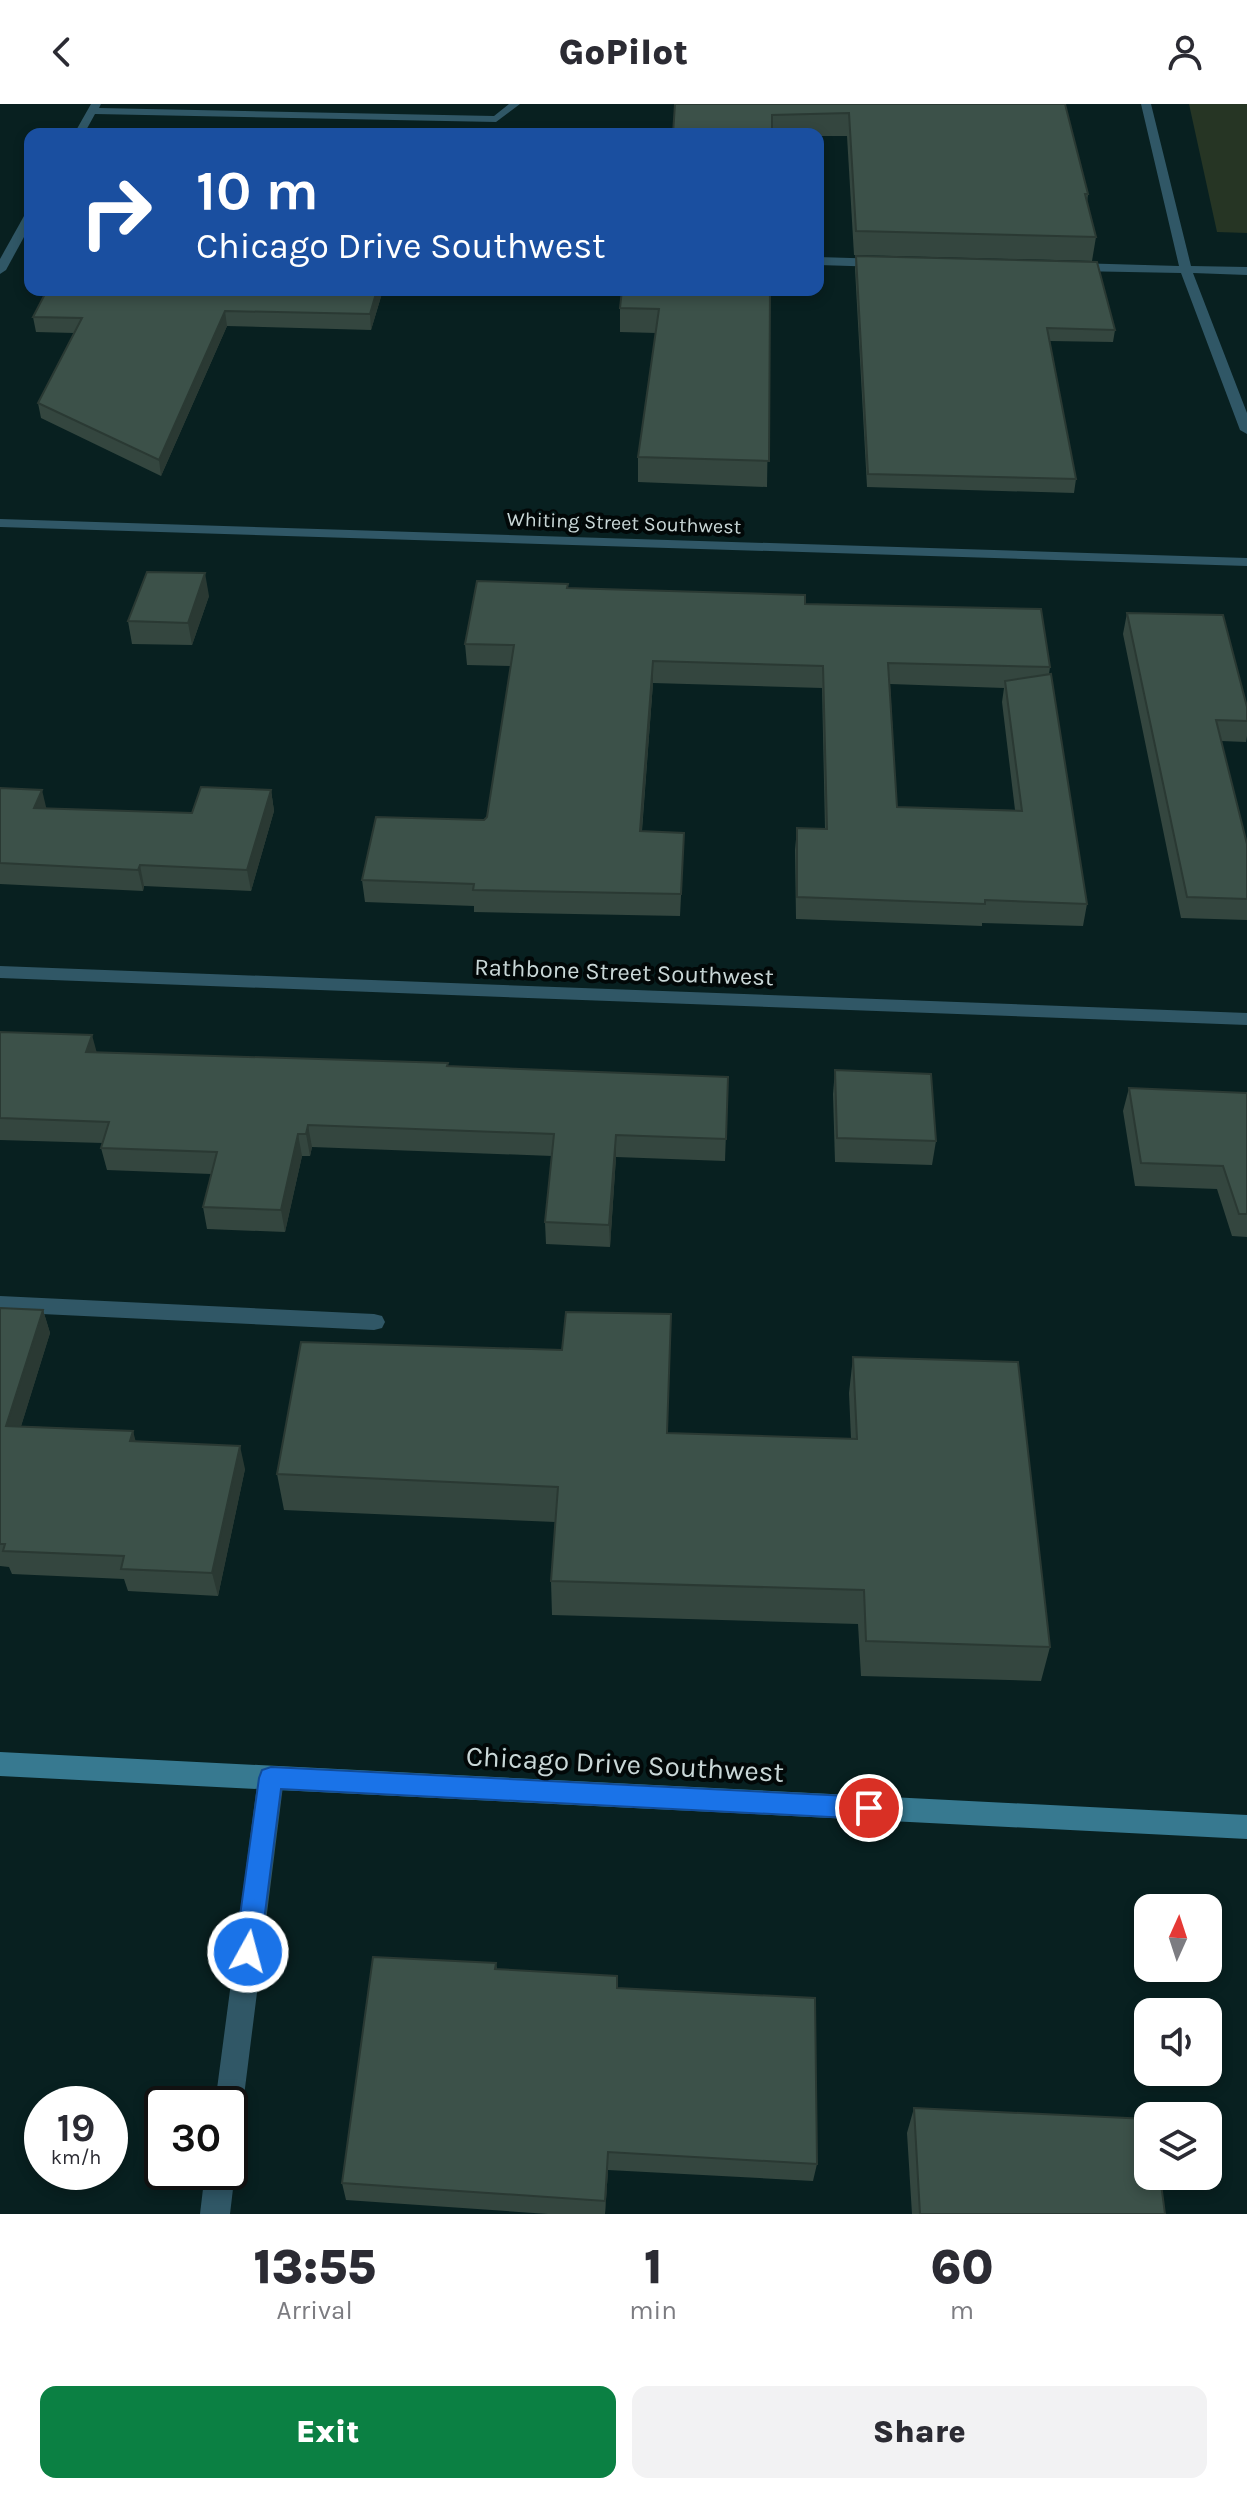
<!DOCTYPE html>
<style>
body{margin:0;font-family:Karla,sans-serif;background:#f2f2f3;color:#2b2b33;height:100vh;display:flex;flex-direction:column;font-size:30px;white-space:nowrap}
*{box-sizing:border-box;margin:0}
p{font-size:26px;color:#7c7c81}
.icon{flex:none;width:44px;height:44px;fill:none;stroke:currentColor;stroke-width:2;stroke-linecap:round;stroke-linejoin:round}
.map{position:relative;height:2110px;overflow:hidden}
.sheet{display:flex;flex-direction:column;background:#fff;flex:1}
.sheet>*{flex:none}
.hud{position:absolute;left:24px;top:24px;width:800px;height:168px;border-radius:16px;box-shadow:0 4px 12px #0003;background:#1a4fa0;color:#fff;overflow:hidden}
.needle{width:52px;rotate:3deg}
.tools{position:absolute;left:1134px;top:1790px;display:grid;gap:16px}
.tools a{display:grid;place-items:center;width:88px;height:88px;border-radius:16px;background:#fff;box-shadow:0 4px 12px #0003;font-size:40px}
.speed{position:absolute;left:24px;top:1982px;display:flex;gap:16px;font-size:40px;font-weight:700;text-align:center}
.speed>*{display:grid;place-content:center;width:104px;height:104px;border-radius:50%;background:#fff;box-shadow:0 4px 12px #0003;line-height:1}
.speed small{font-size:20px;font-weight:400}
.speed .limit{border:4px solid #111;border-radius:12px;background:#fff;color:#111}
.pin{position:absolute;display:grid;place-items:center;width:68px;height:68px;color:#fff;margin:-34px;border:4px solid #fff;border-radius:50%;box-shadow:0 2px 8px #0007}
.me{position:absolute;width:88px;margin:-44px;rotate:7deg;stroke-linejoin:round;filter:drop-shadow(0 0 6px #0008)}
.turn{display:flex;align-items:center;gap:28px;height:168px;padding:0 40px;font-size:36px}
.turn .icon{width:104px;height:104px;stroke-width:2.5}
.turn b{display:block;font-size:56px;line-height:68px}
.eta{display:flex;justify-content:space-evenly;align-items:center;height:136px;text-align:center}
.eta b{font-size:48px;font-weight:800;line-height:56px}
.cta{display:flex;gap:16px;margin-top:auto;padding:16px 40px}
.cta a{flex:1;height:92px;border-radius:16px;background:#0b8043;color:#fff;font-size:32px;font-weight:800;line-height:92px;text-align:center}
.cta a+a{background:#f2f2f3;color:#2b2b33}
header{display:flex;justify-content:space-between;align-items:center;height:104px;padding:0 40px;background:#fff;font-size:36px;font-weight:800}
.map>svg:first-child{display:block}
</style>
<header><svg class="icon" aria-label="back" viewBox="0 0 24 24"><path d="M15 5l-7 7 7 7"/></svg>GoPilot<svg class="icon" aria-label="person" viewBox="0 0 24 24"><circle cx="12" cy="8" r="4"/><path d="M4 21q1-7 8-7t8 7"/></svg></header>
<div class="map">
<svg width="1247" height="2110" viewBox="0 0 1247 2110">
<rect width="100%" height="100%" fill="#082020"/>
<!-- green -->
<polygon fill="#263524" points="1189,0 1247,0 1247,129 1217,128"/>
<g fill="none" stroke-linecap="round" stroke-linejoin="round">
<!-- service -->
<g fill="#305766" fill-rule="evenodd">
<polygon points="91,0 101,0 99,4 494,12 509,0 520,0 496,18 95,10 84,30 74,30"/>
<polygon points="0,1192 374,1210 382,1212 385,1218 382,1224 374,1226 0,1208"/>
</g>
<!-- minor -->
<g fill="#305766" fill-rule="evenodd">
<polygon points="1141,0 1151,0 1191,162 1247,163 1247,171 1193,169 1247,309 1247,330 1240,326 1181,169 1075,167 1069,163 1075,159 1179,162"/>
<polygon points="30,109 30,122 6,166 0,170 0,155 24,112"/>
<polygon points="818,153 883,155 889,159 883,163 818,161"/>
<polygon points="0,415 1247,454 1247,462 0,423"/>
<polygon points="0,862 1247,909 1247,921 0,874"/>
<polygon points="271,1662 280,1666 284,1674 243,2000 239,2010 230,2014 230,2000 215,2000 258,1674 262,1666"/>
<polygon points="230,2058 235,2068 230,2110 200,2110 205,2068 230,2068"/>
</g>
<!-- secondary -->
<polygon fill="#377990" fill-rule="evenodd" points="0,1648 1247,1711 1247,1735 0,1672"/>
</g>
<!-- wall -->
<g fill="#34463f" fill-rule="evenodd">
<polygon points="675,0 1065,0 1088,90 1087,99 1096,133 1092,157 854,151 847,32 818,32 818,30 673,30"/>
<polygon points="856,152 1115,226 1113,238 1050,237 1076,375 1074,389 867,383 855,165"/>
<polygon points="47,186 383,186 371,226 227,222 161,372 41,314 38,299 74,229 36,228 33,213"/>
<polygon points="770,186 767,383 638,378 638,353 656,229 620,228 620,204"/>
<path d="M568,480V484L805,500L1050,563L1049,570L1087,800L1083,822L982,819V822L796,815L795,746L797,724L825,725L822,584L653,579L642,727L683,751L680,812L474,808V802L365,798L362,776L484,716L487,713L511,562L467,561L465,540ZM890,580L1004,584L1002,598L1015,706L897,703Z"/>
<polygon points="209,492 192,541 132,540 128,517"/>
<polygon points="1127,509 1247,603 1247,632 1246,638 1221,637 1247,740 1247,816 1181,814 1123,530"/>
<polygon points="0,684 46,704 192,709 271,686 274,707 251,787 144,782 143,787 0,780"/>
<polygon points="0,928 97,949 728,973 725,1057 616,1053 610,1143 546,1140 545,1118 552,1052 312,1043 310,1052 302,1052 285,1128 207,1125 203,1103 211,1070 107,1066 101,1044 103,1039 0,1036"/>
<polygon points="835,966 936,1037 932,1061 835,1058 833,990"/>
<polygon points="1129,984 1247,989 1247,1133 1232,1132 1217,1085 1135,1082 1123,1007"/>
<polygon points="0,1204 43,1206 50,1229 21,1322 133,1327 135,1338 245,1365 218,1492 128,1487 124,1475 12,1470 9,1463 0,1462"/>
<polygon points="853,1253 1050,1543 1041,1577 861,1572 858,1520 552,1511 551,1477 555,1418 284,1406 277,1370 668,1329 851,1335 849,1289"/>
<polygon points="496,1859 497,1865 617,1884 817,2060 813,2077 608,2066 605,2110 548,2110 346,2096 342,2079"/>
<polygon points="914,2004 1165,2110 912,2110 907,2029"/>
</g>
<!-- shaded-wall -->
<g fill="#2a3933">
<polygon points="377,186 383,186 371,226 370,210"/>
<polygon points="225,207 227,222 161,372 159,356"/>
<polygon points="205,469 209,492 192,541 188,519"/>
<polygon points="653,557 653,579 640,749 640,727"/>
<polygon points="42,686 47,707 34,704"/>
<polygon points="271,686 274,707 251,787 247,766"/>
<polygon points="140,761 144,782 143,787 138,766"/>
<polygon points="92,931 98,953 86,948"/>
<polygon points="308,1021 312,1043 310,1052 306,1030"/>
<polygon points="298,1030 302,1052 285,1128 281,1106"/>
<polygon points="616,1031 616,1053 610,1143 609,1121"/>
<polygon points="43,1206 50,1229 14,1345 6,1322"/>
<polygon points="133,1327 139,1350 130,1337"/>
<polygon points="240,1342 245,1365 218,1492 212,1469"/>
<polygon points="608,2048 608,2066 605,2110 605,2097"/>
</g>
<!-- building -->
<g fill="#3c5149" stroke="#2a3933" stroke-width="2">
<polygon points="675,0 1065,0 1088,90 1085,90 1096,133 856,127 849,9 772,11 772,30 673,30"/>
<polygon points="856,152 1097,158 1115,226 1047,224 1076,375 868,370"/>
<polygon points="47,186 377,186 370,210 225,207 159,356 38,299 82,214 33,213"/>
<polygon points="622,186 770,186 769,357 638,353 659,205 620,204"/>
<polygon points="147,468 205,469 188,519 128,517"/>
<polygon points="477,477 568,480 567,484 805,491 805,500 1041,505 1050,563 888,559 897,703 1022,707 1005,577 1051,570 1087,800 985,796 985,800 797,793 797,724 827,725 823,562 653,557 640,727 684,729 681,790 473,786 474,780 362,776 376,713 484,716 487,713 514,541 465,540"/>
<polygon points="1127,509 1223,511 1247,603 1247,617 1216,616 1247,740 1247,795 1187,793"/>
<polygon points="201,683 271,686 247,766 140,761 138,766 0,759 0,684 42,686 34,704 192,709"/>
<polygon points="0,928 92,931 86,948 448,959 447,962 728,973 726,1035 616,1031 609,1121 545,1118 554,1030 308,1021 306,1030 298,1030 281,1106 203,1103 217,1048 101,1044 109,1018 0,1014"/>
<polygon points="835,966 931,970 936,1037 837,1034"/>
<polygon points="1129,984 1247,989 1247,1110 1239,1110 1223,1062 1141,1059"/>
<polygon points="0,1204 43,1206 6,1322 133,1327 130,1337 240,1342 212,1469 121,1465 124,1452 3,1447 5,1440 0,1440"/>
<polygon points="566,1208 671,1210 667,1329 857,1335 853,1253 1018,1258 1050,1543 866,1537 864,1486 551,1477 558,1383 277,1370 301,1238 562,1246"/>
<polygon points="373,1853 496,1859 495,1865 617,1872 617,1884 815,1894 817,2060 608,2048 605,2097 342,2079"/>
<polygon points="914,2004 1148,2015 1148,2072 1160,2072 1165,2110 920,2110"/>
</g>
<!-- route -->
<polygon fill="#1a73e8" stroke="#114b97" stroke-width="2" points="271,1663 869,1693 877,1696 881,1704 877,1712 869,1715 281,1685 260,1848 257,1857 248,1860 239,1857 235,1848 259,1674 262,1666"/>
<g text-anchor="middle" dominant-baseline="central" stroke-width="8" stroke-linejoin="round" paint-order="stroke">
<!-- far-street labels -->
<g font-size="20" fill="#cad8d8" stroke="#020808">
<text transform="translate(624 419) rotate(2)">Whiting Street Southwest</text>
</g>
<!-- street labels -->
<g font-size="24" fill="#cad8d8" stroke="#020808">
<text transform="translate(624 868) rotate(2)">Rathbone Street Southwest</text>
</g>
<!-- near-street labels -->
<g font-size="28" fill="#cad8d8" stroke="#020808">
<text transform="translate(625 1660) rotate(3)">Chicago Drive Southwest</text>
</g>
</g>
</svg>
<div class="tools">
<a><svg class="needle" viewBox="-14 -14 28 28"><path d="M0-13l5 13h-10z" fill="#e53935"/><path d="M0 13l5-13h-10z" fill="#7c7c81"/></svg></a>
<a><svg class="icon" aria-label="sound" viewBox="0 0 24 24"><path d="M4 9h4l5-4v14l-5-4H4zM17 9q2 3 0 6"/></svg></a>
<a><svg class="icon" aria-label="layers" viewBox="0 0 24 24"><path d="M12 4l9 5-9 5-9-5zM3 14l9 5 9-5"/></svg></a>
</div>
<div class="speed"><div>19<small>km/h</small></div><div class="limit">30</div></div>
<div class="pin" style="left:869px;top:1704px;background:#d93025"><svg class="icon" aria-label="arrive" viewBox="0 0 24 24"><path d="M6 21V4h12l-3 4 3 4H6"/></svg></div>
<svg class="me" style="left:248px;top:1848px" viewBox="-20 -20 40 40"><circle r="17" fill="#1a73e8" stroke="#fff" stroke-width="3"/><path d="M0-11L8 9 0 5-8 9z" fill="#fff"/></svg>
<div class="hud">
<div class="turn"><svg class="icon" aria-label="right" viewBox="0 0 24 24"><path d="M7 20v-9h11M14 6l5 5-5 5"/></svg><div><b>10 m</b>Chicago Drive Southwest</div></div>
</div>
</div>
<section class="sheet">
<div class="eta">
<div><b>13:55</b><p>Arrival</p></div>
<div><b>1</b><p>min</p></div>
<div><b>60</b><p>m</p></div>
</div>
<div class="cta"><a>Exit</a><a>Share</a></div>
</section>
